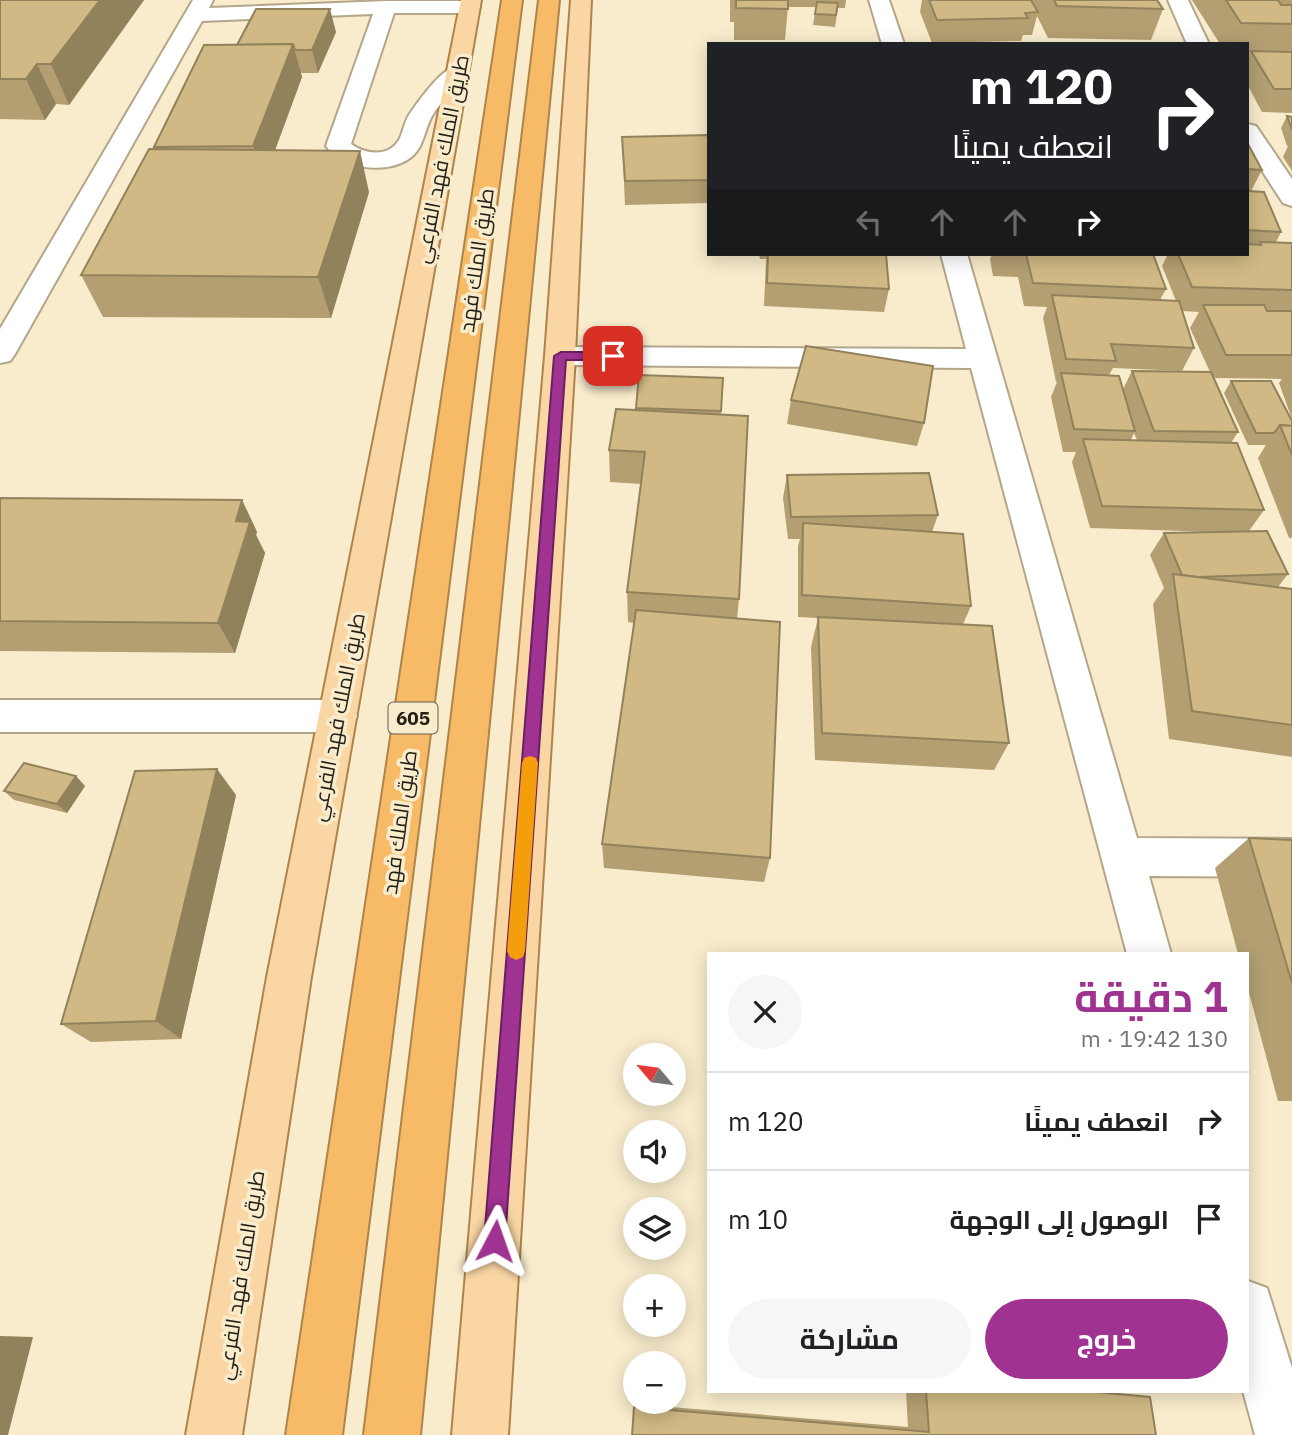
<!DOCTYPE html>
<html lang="ar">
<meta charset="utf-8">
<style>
body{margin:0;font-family:"IBM Plex Sans",Cairo,sans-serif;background:#f6f6f6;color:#202124;direction:rtl;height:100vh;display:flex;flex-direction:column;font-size:26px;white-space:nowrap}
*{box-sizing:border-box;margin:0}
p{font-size:23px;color:#757577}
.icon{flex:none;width:38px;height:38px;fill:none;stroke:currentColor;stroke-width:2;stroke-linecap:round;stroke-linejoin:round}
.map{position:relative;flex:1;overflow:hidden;direction:ltr}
.panel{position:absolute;left:707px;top:952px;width:542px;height:441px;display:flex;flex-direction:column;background:#fff;border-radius:0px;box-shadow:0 4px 18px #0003;direction:rtl}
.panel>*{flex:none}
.banner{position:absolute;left:707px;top:42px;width:542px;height:214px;border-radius:0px;box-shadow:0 4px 18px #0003;direction:rtl;background:#202124;color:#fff;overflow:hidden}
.needle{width:46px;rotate:299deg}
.tools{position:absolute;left:623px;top:1043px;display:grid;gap:14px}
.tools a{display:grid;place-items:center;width:63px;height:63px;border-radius:50%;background:#fff;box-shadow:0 4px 18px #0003;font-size:35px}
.pin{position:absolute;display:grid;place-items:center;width:60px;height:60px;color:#fff;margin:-30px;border-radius:14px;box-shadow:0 4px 10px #0006}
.me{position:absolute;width:77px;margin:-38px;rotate:4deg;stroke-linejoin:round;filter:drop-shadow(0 0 5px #0008)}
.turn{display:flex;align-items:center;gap:24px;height:147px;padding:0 21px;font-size:32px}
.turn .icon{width:91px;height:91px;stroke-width:2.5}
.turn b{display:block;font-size:49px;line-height:60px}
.lanes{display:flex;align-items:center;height:66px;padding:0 21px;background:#0003;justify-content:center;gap:35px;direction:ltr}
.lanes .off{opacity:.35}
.round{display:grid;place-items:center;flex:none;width:74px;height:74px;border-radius:37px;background:#f6f6f6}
.summary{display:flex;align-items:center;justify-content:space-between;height:119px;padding:0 21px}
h1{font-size:42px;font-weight:700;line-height:52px;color:#a03291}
.cta{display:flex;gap:14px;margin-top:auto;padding:14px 21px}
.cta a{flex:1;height:80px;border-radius:42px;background:#a03291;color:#fff;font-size:28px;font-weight:700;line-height:80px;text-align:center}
.cta a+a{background:#f6f6f6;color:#202124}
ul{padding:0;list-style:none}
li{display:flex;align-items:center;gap:21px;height:98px;padding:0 21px;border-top:2px solid #e0e0e0}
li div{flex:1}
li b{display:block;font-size:26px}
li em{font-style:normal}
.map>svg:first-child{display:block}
</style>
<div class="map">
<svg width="1292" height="1435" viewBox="0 0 1292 1435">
<rect width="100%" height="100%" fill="#f9eccd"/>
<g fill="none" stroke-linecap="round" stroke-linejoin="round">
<!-- minor casing -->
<g stroke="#b3a689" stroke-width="4">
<g id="minor">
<path d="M193,0H213L209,8L386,1H470L477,3L480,7L477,11L470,13H394L351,144C365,154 388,158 399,140C403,133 404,123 409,115C417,103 436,77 448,70C453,67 459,69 464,70L467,75C457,90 441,100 432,116C424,130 424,148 410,158C387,175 342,169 326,146L373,14L202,21L15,354L10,361L0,363V329Z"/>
<polygon points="869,0 889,0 904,44 882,44"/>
<polygon points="1168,0 1188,0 1209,44 1187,44"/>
<polygon points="1248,124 1256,126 1292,179 1292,206 1283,203 1248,149"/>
<polygon points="941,254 967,254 1137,838 1292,839 1292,877 1149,876 1171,954 1127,954 971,368 560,365 550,363 545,356 550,349 560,347 966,349"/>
<polygon points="0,700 338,700 352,705 357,716 352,727 338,732 0,732"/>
<polygon points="1248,1281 1267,1288 1292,1368 1292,1435 1255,1435 1243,1391 1248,1391"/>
</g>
</g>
<!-- major casing -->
<g stroke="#ae844b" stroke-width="4">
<g id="major">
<polygon points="461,0 481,0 311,977 242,1435 186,1435 267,977"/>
<polygon points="571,0 591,0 575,356 508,1435 452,1435 545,356"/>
</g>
</g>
<!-- highway casing -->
<g stroke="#ae844b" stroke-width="4">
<g id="highway">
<polygon points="502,0 522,0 342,1435 286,1435"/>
<polygon points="539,0 559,0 420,1435 364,1435"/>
</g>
</g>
<!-- minor -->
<use href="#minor" fill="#fff" fill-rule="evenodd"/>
<!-- major -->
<use href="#major" fill="#fad6a4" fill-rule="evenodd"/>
<!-- highway -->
<use href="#highway" fill="#f7ba67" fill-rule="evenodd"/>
</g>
<!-- wall -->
<g fill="#b39f72" fill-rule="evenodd">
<polygon points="0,0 144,0 69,105 56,104 45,120 0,119"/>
<polygon points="730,0 846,0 845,8 838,8 835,27 813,25 816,7 788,7 785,40 734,40 734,22 730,22"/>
<polygon points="922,0 1157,0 1163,9 1151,40 1048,38 1037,16 1032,35 1023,35 1021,41 932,43 920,12"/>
<polygon points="1192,0 1292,0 1292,113 1262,112 1248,86 1248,59 1249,56 1248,56 1248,44 1220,44"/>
<polygon points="336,32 318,73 301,73 302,77 275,150 369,192 331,318 103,317 81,275 155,149 154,147 237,45"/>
<polygon points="1287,116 1292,117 1292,171 1283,157 1288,146 1287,146 1281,128"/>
<polygon points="709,135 709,203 625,205 622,137"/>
<path d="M1248,144L1262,170L1251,191L1281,232L1276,242L1292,243V419L1279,383L1282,379L1214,378L1238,432L1231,443L1264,510L1249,531L1288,574L1278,587L1292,589V757L1169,739L1153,604L1164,588L1150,555L1164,533L1216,532L1090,528L1072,462L1076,452H1063L1051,397L1057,382H1056L1043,318L1047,307L1024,306L1018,277L993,276L990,259L992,254H1153L1166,289L1160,300L1176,301L1162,266L1168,254H1248ZM1182,311L1199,312L1190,328L1210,372L1132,371L1123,389L1109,375L1113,368L1182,371L1194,348ZM1134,433L1137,440H1131Z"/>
<polygon points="759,254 886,254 889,289 884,312 764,306 766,259 760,259"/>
<polygon points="639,375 723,378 721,415 739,599 737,619 770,858 764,882 604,868 602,844 634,623 628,622 627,592 641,484 610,482 609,450 636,410"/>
<polygon points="1231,381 1292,421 1292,538 1289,538 1258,458 1266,445 1248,445 1224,393"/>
<polygon points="791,400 924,423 917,446 787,424"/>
<polygon points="787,475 938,515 932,532 971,606 963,624 1009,743 994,770 815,760 811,647 818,618 798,617 798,546 800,539 788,539 783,498"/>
<polygon points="0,498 242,500 257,532 256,535 265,553 235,653 0,651"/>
<polygon points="85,786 67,813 14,800 4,791"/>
<polygon points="236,795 181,1039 91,1042 61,1024"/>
<polygon points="1249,838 1292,840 1292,1101 1278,1101 1248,989 1248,954 1238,954 1215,868"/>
<polygon points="906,1391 1086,1391 1156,1435 632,1435 635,1404 908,1427"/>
</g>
<!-- shaded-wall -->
<g fill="#92825c">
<polygon points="100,0 144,0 69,105 51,64"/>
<polygon points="330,9 336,32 318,73 312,50"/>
<polygon points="293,44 302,77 264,180 253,146"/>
<polygon points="37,64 56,104 45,120 26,79"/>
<polygon points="360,151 369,192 331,318 318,277"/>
<polygon points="242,500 257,532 256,535 265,553 235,653 218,623 236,521"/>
<polygon points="217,769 236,795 181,1039 156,1021"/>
<polygon points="76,776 85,786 67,813 57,804"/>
<polygon points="0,1336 33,1337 8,1435 0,1435"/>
</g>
<!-- building -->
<g fill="#d0b984" stroke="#92825c" stroke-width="2">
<polygon points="0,0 100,0 51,64 37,64 26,79 0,79"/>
<polygon points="736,0 788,0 788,9 736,8"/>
<polygon points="929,0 1031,0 1038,12 1025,13 1028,18 937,20"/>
<polygon points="1054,0 1157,0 1163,9 1057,6"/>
<polygon points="1226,0 1278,0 1281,5 1292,5 1292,24 1241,23"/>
<polygon points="817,2 838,3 836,15 815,14"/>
<polygon points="256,9 330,9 312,50 295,50 293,44 237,45"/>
<polygon points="293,44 253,146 154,147 204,45"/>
<polygon points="1251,51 1292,52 1292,89 1274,89"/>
<polygon points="1287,116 1292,117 1292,130"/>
<polygon points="709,135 709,180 625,181 622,137"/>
<polygon points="1248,144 1262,170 1248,169"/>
<polygon points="149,149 360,151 318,277 81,275"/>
<polygon points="1248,191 1264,192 1281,232 1248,230"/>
<polygon points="1260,242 1292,243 1292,290 1192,287 1178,254 1248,254 1248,244 1261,245"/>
<polygon points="768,254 886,254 889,289 767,283"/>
<polygon points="1026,254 1153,254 1166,289 1033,283"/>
<polygon points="1052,295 1179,301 1194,348 1111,344 1116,361 1066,359"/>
<polygon points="1203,305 1264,305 1267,311 1292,311 1292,355 1226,355"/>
<polygon points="806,346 933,366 924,423 791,400"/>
<polygon points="1132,371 1211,372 1238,432 1154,431"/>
<polygon points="1061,373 1119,376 1135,431 1074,429"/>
<polygon points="639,375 723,378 721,411 636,408"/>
<polygon points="1231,381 1271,381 1292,421 1292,426 1280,425 1274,433 1256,433"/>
<polygon points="616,409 748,416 739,599 627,592 645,452 609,450"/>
<polygon points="1280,425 1292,426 1292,455"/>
<polygon points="1083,439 1237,443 1264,510 1102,506"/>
<polygon points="929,473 938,515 791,517 787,475"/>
<polygon points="0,498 242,500 236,521 250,522 218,623 0,621"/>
<polygon points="803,523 963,534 971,606 802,595"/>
<polygon points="1267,531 1288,574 1198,577 1182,575 1164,533"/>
<polygon points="1173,574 1292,589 1292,725 1192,711"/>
<polygon points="636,610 780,622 770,858 602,844"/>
<polygon points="818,617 992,626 1009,743 822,733"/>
<polygon points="24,763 76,776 57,804 4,791"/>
<polygon points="217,769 156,1021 61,1024 135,771"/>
<polygon points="1249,838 1292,840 1292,983"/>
<polygon points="926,1391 1086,1391 1150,1397 1156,1435 632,1435 634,1407 929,1432"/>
</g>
<!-- route -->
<polygon fill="#a03291" stroke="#68205e" stroke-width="2" points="561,352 613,352 619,356 613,360 566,360 505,1241 502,1249 495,1252 487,1249 484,1241 554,356"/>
<!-- slow -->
<polygon fill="#f59e0b" points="530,756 536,758 538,763 525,951 523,957 516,960 510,957 507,951 522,763 524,758"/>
<g text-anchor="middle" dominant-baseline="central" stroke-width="7" stroke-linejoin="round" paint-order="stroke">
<!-- shield labels -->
<rect fill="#f9eccd" stroke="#655e4d" stroke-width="2" x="388.5" y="702.5" width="49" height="31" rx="5"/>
<g font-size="19" font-weight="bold" fill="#262116">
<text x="413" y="718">605</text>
</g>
<!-- street labels -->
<g font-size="21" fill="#262116" stroke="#f9eccd">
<text transform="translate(441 159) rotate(-79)">طريق الملك فهد الفرعي</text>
<text transform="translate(476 260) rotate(-82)">طريق الملك فهد</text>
<text transform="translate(337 717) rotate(-79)">طريق الملك فهد الفرعي</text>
<text transform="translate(399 822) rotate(-82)">طريق الملك فهد</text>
<text transform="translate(240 1275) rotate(-81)">طريق الملك فهد الفرعي</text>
</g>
</g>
</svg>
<div class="tools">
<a><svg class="needle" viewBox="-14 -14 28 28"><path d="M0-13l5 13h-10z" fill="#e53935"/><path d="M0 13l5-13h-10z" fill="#757577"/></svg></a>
<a><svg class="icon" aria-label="sound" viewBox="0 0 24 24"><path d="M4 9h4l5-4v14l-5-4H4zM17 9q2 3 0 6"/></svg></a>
<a><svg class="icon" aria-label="layers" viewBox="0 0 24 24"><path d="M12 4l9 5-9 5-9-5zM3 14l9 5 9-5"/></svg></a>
<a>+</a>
<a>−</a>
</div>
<div class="pin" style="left:613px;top:356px;background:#d93025"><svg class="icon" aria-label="arrive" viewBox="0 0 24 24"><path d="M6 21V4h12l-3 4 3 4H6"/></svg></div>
<svg class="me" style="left:495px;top:1241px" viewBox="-20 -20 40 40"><path d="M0-17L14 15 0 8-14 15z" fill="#a03291" stroke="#fff" stroke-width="4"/></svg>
<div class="banner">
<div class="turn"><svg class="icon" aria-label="right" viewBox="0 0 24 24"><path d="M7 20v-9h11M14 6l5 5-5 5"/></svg><div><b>120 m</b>انعطف يمينًا</div></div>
<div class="lanes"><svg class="icon off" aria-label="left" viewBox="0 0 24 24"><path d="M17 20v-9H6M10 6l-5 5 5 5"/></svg><svg class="icon off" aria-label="ahead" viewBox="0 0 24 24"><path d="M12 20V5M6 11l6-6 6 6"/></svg><svg class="icon off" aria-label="ahead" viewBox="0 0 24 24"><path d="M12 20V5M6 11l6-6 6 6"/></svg><svg class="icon" aria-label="right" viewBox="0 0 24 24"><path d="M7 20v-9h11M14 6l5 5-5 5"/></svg></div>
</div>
<section class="panel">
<div class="summary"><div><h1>1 دقيقة</h1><p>130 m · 19:42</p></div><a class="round"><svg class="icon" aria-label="close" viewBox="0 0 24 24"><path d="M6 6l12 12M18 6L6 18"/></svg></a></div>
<ul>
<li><svg class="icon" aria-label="right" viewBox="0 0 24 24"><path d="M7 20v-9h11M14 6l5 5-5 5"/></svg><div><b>انعطف يمينًا</b></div><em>120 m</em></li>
<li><svg class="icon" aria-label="arrive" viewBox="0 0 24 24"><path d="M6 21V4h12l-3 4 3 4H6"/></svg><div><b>الوصول إلى الوجهة</b></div><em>10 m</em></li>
</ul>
<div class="cta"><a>خروج</a><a>مشاركة</a></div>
</section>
</div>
